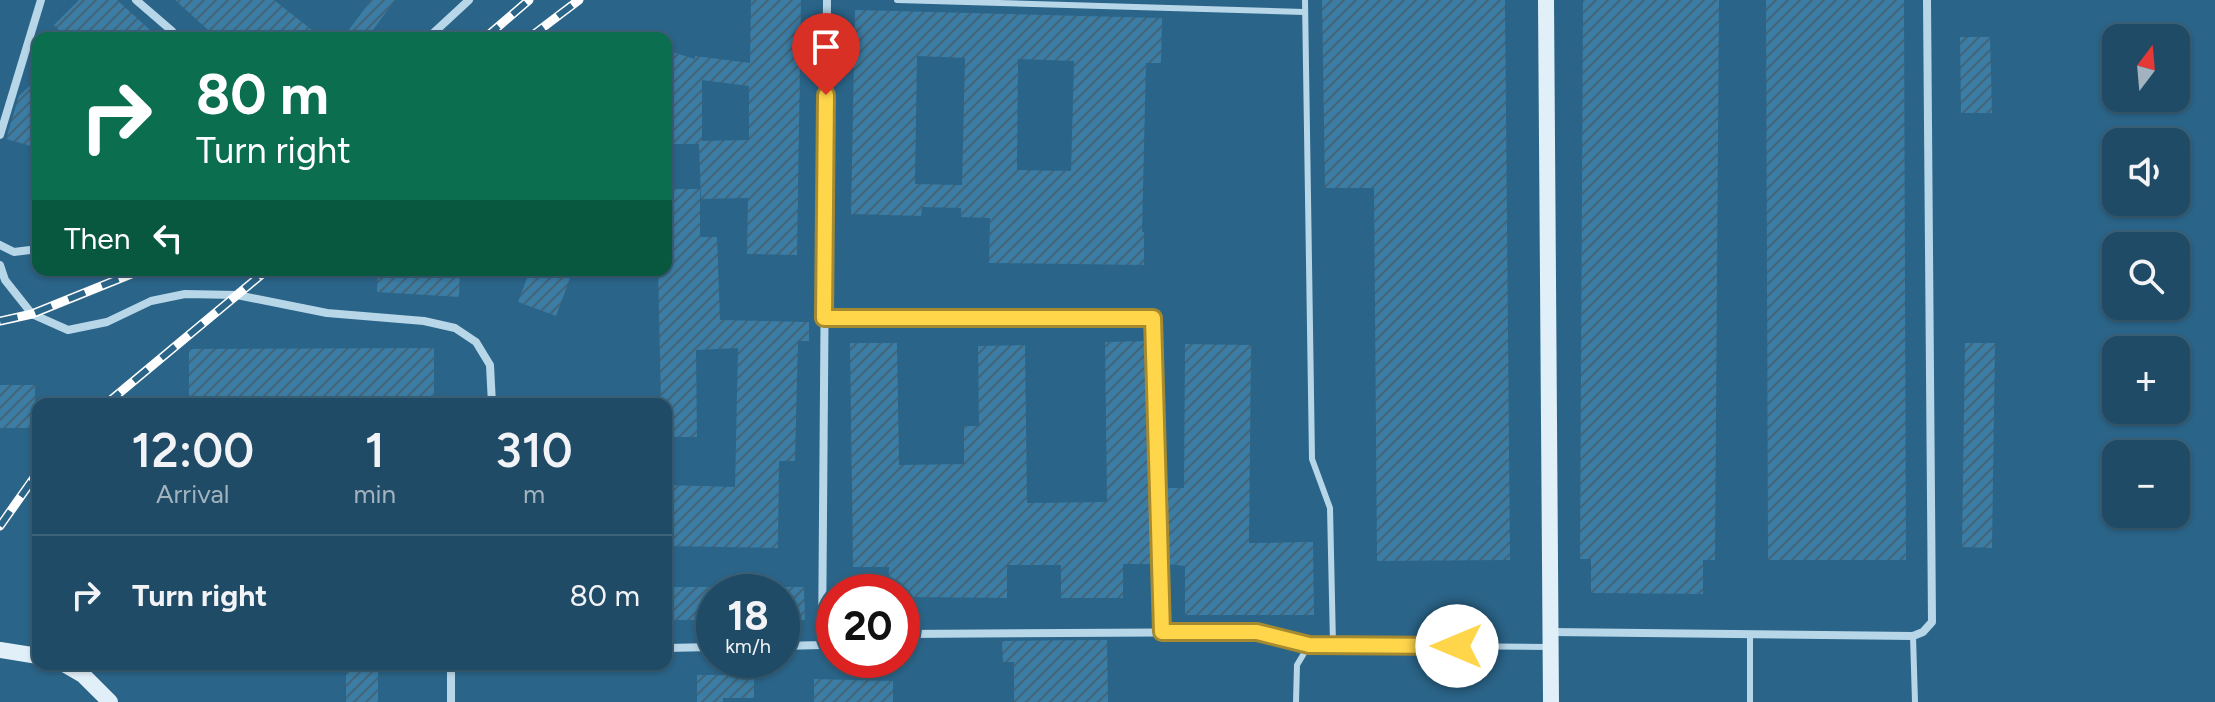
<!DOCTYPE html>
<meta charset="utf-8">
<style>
body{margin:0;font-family:Figtree,sans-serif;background:#28526c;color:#f1f3f6;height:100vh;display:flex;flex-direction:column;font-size:30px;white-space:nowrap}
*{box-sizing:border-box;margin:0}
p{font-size:26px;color:#a2b3bf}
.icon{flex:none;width:44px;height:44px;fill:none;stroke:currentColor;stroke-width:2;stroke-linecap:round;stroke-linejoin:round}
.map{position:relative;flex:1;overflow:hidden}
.drawer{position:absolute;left:32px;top:398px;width:640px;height:272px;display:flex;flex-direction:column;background:#204b66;border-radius:16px;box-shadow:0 2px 6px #0004,0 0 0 2px #3d637a}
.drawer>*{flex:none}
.guide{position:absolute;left:32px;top:32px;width:640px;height:244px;border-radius:16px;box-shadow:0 2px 6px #0004,0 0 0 2px #3d637a;background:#0b6e4f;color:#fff;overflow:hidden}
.needle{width:52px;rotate:16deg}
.fabs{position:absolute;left:2102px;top:24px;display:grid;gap:16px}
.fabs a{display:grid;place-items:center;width:88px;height:88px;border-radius:16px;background:#204b66;box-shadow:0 2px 6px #0004,0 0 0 2px #3d637a;font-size:40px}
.speed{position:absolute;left:696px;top:574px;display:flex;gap:16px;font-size:40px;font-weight:700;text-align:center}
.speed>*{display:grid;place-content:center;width:104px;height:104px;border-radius:50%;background:#204b66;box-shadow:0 2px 6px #0004,0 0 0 2px #3d637a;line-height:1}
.speed small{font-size:20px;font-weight:400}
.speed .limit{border:12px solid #d22;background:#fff;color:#111}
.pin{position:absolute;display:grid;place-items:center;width:68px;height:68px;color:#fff;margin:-82px -34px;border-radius:50% 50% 50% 0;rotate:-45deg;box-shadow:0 0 8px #0007}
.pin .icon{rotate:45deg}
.me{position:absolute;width:88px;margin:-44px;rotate:270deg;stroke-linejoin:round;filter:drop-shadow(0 0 6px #0008)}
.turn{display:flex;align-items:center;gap:28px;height:168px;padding:0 32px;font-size:36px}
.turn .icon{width:104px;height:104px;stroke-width:2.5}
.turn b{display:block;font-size:56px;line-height:68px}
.then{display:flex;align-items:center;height:76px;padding:0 32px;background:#0003;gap:16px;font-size:30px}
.eta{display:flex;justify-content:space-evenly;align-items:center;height:136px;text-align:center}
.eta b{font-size:48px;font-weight:600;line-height:56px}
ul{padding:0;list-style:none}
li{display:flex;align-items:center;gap:24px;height:120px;padding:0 32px;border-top:2px solid #3d637a}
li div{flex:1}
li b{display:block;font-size:30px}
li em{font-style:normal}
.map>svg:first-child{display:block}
</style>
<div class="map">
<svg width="2215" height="702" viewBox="0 0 2215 702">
<defs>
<pattern id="building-hatch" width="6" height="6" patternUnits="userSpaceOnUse" patternTransform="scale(2)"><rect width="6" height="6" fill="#3b7da4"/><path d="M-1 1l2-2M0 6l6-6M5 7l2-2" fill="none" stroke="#446478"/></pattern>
</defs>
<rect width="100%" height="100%" fill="#2a6488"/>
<!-- building -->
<g fill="url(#building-hatch)" fill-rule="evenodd">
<polygon points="79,0 117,0 159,38 67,38 54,25"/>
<polygon points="175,0 274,0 322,38 217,38"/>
<polygon points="371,0 395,0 367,38 343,38"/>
<path d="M751,0H801L797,255L747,254L748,198L701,199L699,144H666V50L695,59V56L750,63ZM702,80L749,86V140L702,141Z"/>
<polygon points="1322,0 1505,0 1510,560 1377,561 1374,188 1325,188"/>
<polygon points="1583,0 1719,0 1715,560 1703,560 1703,594 1591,593 1591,559 1580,559"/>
<polygon points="1766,0 1904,0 1906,560 1768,560"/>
<path d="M855,10L1162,18L1161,63H1146L1142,232H1144V265L989,263L990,218L961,217V208L922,207L921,216L851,214ZM917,56L965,58L962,185L915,184ZM1018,59L1074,61L1071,171L1017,170Z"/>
<polygon points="1960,37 1990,37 1992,113 1961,113"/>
<polygon points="38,78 38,148 6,139 19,96"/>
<polygon points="666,189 700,189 700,237 717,237 720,320 809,322 809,341 798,341 795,461 779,461 778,548 666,546 666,485 735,487 738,348 696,350 697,437 666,437 666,404 661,404 658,270 666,270"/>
<polygon points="378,270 460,270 459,297 377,292"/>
<polygon points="530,270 573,270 556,316 518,302"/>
<polygon points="1147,341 1149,488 1152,488 1154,564 1123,564 1123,598 1061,598 1061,565 1007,565 1007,598 902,597 902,592 888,592 889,567 853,567 850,343 897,343 899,465 964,464 964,426 979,426 978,346 1025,345 1027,503 1107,502 1105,342"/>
<polygon points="1965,343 1995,343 1992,548 1962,547"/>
<polygon points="1185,344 1251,345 1249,543 1313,542 1314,615 1185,615 1185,566 1166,564 1164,488 1184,488"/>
<polygon points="434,348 434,404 189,404 189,349"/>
<rect x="0" y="385" width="35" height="43"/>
<rect x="666" y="587" width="48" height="33"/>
<polygon points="782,587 804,587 805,620 782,620"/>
<polygon points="1107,640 1108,702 1014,702 1014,662 1003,662 1002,641"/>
<rect x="346" y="664" width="32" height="38"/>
<polygon points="697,675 754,675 754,698 723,698 723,702 697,702"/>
<polygon points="814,679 893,681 893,702 814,702"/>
</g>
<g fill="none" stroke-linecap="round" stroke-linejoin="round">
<!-- lane -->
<g stroke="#b7d6e8" stroke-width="6">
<polyline points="897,0 1304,12"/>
<polyline points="1305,0 1312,459 1330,508 1333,644"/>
<polyline points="824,318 1153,318 1162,632"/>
<polyline points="1257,632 1309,645 1547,647"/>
<polyline points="1913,636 1915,702"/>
<polyline points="1296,702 1297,665 1309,645"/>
<polyline points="1750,702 1750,635"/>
</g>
<!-- street -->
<g stroke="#b7d6e8" stroke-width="8">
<polyline points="136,0 172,31"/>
<polyline points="428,38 469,0"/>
<polyline points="0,135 41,0"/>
<polyline points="0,245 14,252 38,249"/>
<polyline points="0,265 5,280 32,314 68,330 107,322 151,301 185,294 237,295 327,313 424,321 455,328 476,342 490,365 492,404"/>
<polyline points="1551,632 1913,636 1923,632 1932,622 1927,0"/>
<polyline points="902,634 1257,632"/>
<polyline points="822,645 827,0"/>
<polyline points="782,646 822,645 834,642"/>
<polyline points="666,648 714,647"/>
<polyline points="451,664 451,702"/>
</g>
<!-- secondary -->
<g stroke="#e1eff8" stroke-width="16">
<polyline points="1546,0 1551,702"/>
<polyline points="0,650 38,656"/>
<polyline points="64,664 83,675 110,702"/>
</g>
<!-- rail casing -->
<g stroke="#fff" stroke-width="9">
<g id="rail">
<polyline points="485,38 529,0"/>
<polyline points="529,38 579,0"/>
<polyline points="0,321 32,314 141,270"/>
<polyline points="106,404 267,270"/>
<polyline points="0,526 38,472"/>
</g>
</g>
<!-- rail -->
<use href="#rail" stroke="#2a6488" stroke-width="6" stroke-dasharray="18" stroke-linecap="butt"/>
</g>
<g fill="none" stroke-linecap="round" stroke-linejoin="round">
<!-- route casing -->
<g stroke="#a68a30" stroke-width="20">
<polyline id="route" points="826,95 824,318 1153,318 1162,632 1257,632 1309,645 1457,646"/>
</g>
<!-- route -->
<use href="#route" stroke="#ffd54a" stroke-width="14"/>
</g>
</svg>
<div class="fabs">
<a><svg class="needle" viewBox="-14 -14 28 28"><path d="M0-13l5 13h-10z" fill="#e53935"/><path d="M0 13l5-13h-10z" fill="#a2b3bf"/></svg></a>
<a><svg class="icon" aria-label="sound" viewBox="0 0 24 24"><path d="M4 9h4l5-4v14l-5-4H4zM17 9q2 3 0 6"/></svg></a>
<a><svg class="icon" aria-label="search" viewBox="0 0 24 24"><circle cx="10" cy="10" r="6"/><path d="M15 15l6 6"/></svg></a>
<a>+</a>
<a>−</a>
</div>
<div class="speed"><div>18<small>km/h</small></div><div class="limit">20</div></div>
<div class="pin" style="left:826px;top:95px;background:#d93025"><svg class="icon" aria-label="arrive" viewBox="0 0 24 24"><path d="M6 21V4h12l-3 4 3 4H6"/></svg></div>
<svg class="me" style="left:1457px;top:646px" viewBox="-20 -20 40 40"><circle r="19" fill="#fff"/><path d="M0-13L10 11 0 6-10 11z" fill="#ffd54a"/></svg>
<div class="guide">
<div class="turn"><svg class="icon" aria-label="right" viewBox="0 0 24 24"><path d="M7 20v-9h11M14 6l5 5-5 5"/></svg><div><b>80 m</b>Turn right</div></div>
<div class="then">Then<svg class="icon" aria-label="left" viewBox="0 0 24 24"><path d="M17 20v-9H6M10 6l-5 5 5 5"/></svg></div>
</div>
<section class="drawer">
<div class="eta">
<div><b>12:00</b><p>Arrival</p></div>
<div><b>1</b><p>min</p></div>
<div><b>310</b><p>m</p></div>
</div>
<ul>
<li><svg class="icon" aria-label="right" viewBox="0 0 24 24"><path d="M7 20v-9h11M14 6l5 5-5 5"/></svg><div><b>Turn right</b></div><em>80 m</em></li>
</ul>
</section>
</div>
